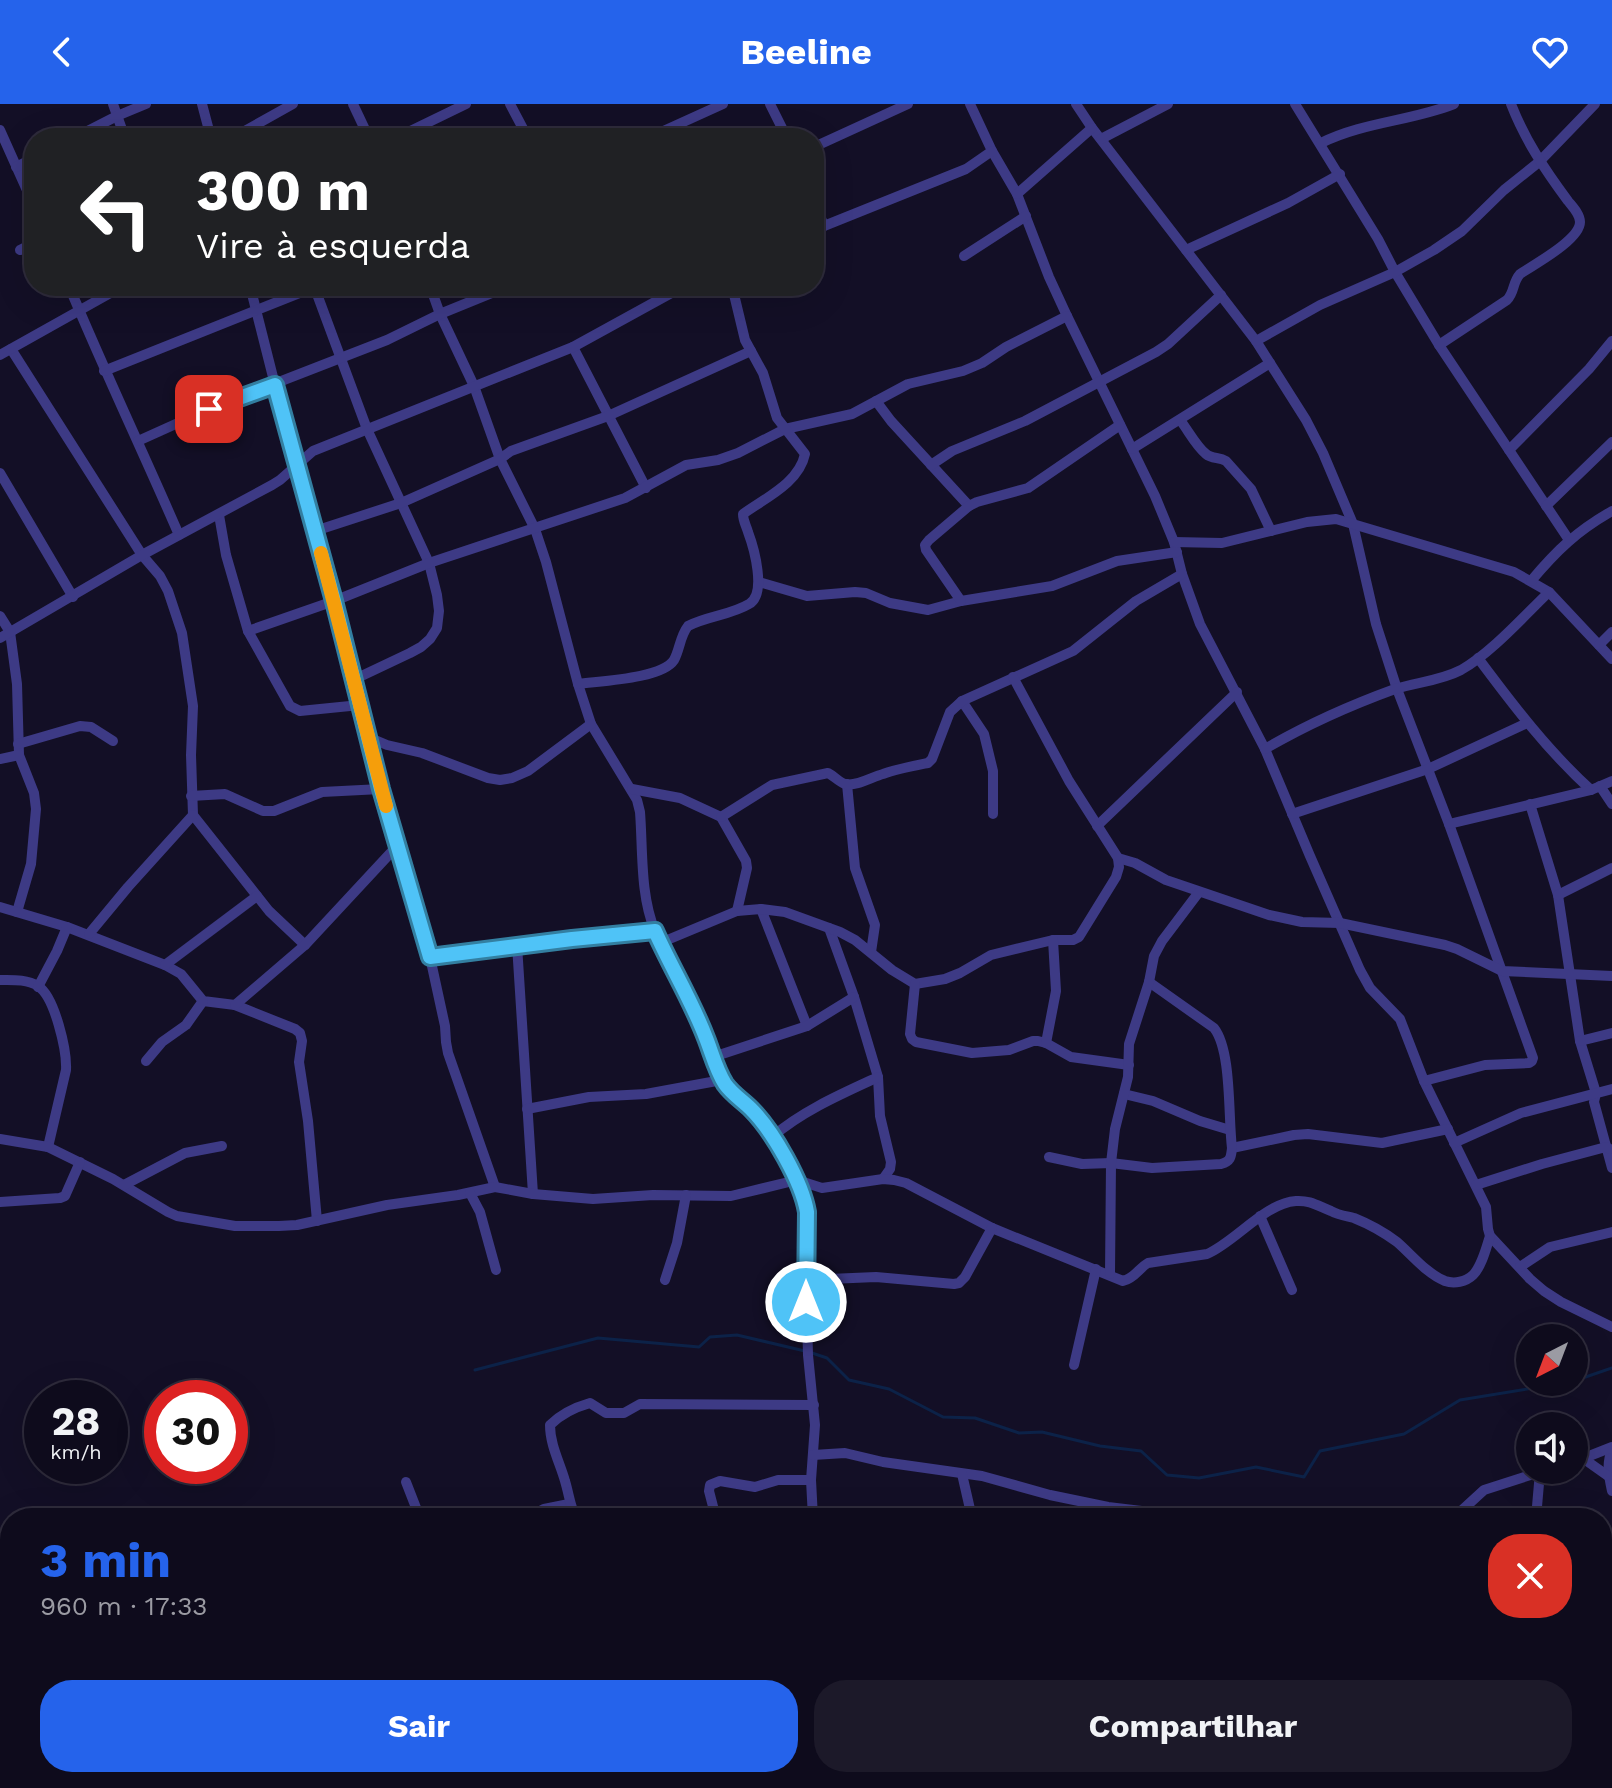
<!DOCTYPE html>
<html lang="pt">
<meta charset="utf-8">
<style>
body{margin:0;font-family:"Work Sans",sans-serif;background:#1c1929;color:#f1f3f6;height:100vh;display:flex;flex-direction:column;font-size:30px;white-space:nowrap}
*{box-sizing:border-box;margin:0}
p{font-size:26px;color:#9b9ba3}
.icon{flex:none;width:44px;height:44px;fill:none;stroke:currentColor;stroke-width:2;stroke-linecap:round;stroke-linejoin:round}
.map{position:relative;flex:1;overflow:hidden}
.side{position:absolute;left:0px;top:1404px;width:1612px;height:280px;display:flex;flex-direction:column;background:#0e0b1c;border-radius:32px 32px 0 0;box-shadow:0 8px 32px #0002,0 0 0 2px #2e2b3b}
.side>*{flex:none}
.hud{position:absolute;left:24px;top:24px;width:800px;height:168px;border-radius:32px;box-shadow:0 8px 32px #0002,0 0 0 2px #2e2b3b;background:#202124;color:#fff;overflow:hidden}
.needle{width:52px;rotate:222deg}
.controls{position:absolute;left:1516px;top:1220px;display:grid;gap:16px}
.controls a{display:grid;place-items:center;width:72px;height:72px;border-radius:50%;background:#0e0b1c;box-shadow:0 8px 32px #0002,0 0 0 2px #2e2b3b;font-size:40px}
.speed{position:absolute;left:24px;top:1276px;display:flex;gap:16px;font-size:40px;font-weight:700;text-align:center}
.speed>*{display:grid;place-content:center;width:104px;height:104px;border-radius:50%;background:#0e0b1c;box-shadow:0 8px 32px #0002,0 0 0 2px #2e2b3b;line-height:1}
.speed small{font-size:20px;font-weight:400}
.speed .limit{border:12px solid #d22;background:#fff;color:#111}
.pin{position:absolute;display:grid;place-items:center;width:68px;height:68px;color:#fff;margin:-34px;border-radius:16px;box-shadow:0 4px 12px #0006}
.me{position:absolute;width:88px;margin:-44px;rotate:0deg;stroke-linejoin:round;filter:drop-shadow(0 0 6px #0008)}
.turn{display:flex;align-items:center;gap:28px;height:168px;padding:0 40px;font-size:36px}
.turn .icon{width:104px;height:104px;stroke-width:2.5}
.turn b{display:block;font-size:56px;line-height:68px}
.round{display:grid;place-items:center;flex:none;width:84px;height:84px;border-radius:32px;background:#1c1929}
.headline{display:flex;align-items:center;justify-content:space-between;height:136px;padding:0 40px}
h1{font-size:48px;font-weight:700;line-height:60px;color:#2563eb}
.cta{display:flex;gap:16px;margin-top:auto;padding:16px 40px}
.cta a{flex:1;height:92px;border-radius:32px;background:#2563eb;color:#fff;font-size:32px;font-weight:700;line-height:92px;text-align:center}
.cta a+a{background:#1c1929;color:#f1f3f6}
header{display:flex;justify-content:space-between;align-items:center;height:104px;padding:0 40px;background:#2563eb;color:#fff;font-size:36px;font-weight:700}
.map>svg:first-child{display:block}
</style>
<header><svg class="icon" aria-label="back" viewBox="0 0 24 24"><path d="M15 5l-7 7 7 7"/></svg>Beeline<svg class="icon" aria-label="heart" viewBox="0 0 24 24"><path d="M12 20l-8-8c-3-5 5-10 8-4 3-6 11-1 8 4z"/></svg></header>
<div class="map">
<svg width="1612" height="1684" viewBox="0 0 1612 1684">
<rect width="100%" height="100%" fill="#130f26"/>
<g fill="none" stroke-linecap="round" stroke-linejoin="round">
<!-- stream -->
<g stroke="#0c2248" stroke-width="3">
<polyline points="812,1249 827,1254 849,1276 889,1285 943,1313 975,1314 1019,1329 1042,1328 1100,1342 1141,1347 1167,1371 1199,1374 1256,1363 1304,1373 1320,1347 1404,1330 1460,1296 1570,1278"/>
<polyline points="475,1266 598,1234 699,1243 710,1233 737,1231 805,1247"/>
<polyline points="1574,1277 1612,1264"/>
</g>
<!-- minor -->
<g stroke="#3d3a85" stroke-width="10">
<polyline points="113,0 125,34"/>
<polyline points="202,0 211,34"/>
<polyline points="353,0 369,34"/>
<polyline points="510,0 528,34"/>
<polyline points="770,0 787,34"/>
<polyline points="970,0 992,47 1017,90 1049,173 1067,212 1155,392 1174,438 1182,470 1200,520 1265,645 1310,752 1360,866 1370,884 1400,915 1424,977 1486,1103 1488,1125 1490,1132 1530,1175 1544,1187 1561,1198 1612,1223"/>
<polyline points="1076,0 1092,24 1256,237 1306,316 1323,349 1353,420 1376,520 1397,585 1449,720 1533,954 1532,957 1529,959 1485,961 1424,977"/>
<polyline points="1295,0 1378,135 1395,168 1439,241 1569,436"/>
<polyline points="0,26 34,102"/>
<polyline points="74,34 117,12 146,0"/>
<polyline points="232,34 293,0"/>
<polyline points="396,34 466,0"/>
<polyline points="648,34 723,0"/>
<polyline points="1101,35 1168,0"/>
<path d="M1321,39C1363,18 1411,17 1454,0"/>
<polyline points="814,43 908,0"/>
<polyline points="16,63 34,54"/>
<polyline points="1017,90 1092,24"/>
<polyline points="814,96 824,122"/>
<polyline points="814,126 966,65 992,47"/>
<polyline points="20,146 34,139"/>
<polyline points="1186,146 1288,99 1340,70"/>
<polyline points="964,152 1026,112"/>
<path d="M69,182C104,266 143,348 179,431"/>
<polyline points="250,182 275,281 334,497 381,685 430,853 445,922 446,938 448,949 495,1083"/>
<polyline points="314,182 367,325 429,459 437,491 439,507 437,524 430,535 421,543 410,549 353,576"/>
<path d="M430,182L440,210L474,282L500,355L535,425L546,458L578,580L591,620L637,696L640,708C643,747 640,791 655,827C671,863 692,897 706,933C712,949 716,966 725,980C731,990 743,997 751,1005C773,1027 802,1077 807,1108L806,1176L808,1251L815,1321L811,1376L813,1414"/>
<polyline points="1256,237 1320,201 1395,168 1434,146 1462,127 1504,86 1539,58 1595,0"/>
<path d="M1439,241L1507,196C1515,188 1512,179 1520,170C1533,161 1580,136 1580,118C1580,110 1572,102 1568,97C1545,66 1525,36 1511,0"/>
<polyline points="573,243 646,384"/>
<polyline points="11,245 142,451 160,472 168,487 182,529 193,602 191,651 193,711 269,807 305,841"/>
<polyline points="0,251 123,182"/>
<polyline points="104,267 317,182"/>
<polyline points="876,297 891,317 969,402"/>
<path d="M1180,316C1188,326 1196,342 1206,350C1212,355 1219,353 1226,357L1251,385L1271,427"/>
<polyline points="138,337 209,305 387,236 440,210 509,182"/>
<polyline points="1132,345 1270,259"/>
<polyline points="1509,346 1589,265 1612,237"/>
<polyline points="931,361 952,347 1025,317 1156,248 1168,240 1221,191"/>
<polyline points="0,369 73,493"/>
<polyline points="1546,402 1612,338"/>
<polyline points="219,411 226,451 248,527 290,602 300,607 360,601"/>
<polyline points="315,427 401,399 500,355 511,347 608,312 751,247"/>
<polyline points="1174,438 1222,439 1307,418 1336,415 1514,468 1549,488 1612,555"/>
<path d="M1531,477C1557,446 1577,427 1612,407"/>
<polyline points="759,478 807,492 855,488 866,489 890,499 928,506 961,497 1052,482 1117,457 1177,448"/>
<polyline points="961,497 926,446 925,441 929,436 969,402 977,398 1028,384 1120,321"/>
<polyline points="0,512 10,528 17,580 19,651 34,689 36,705 31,760 17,808"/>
<polyline points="248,527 334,497 429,459 625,394 686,361 718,356 738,349 785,325 852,310 908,280 963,267 982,259 1006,243 1067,212"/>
<polyline points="0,534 142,451 272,381 280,376 313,347 573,243 684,182"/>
<polyline points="1599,541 1612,528"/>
<path d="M1478,554C1513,601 1548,647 1591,686"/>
<path d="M578,580C599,577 662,575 674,556C680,545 680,532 688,522C707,512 731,511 749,500C767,490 754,444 748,428C746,421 743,417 743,410C765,394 799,379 805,350L777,314L763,269L745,236L732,182"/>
<polyline points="962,597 984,630 993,667 993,710"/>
<polyline points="368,633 387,641 422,649 488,674 500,676 512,674 528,667 591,620"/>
<polyline points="18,640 80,622 91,623 113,637"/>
<path d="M1265,645C1306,621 1351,601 1395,585C1417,578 1440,577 1461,566C1491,549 1523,513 1549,488"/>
<polyline points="0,655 19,651"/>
<polyline points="847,680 855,764 875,821 871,848"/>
<polyline points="1600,682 1612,700"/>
<polyline points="632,685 680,694 721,713 746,757 747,764 737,807"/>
<polyline points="191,692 225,690 263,707 274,707 322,688 381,685"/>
<polyline points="1530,700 1558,791 1580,937 1596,989 1594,998 1612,1064"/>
<polyline points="1292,710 1428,665 1527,619"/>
<path d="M721,713L772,681L828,669C834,672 839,678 845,680C856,683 872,673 883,670C897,665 913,662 928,659L932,655L950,608L962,597L1073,547L1136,497L1182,470"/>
<polyline points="1449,720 1591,686 1612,677"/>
<polyline points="1097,722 1237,588"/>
<polyline points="1118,754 1135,759 1166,776 1269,811 1302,818 1340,819 1445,841 1457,845 1502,867 1612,872"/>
<polyline points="1558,791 1612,764"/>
<polyline points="0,803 67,823 165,861 181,870 203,897 235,901 295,925 300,929 302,937 299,958 308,1017 317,1117"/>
<polyline points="761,805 807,922"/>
<polyline points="829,824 854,893 878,973 880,1012 891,1058 890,1065 883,1075"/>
<polyline points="89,830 128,783 193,711"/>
<polyline points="660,839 737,807 761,805 785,808 840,828 855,836 892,866 915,880 945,875 960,869 991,851 1053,836 1073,836 1079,833 1116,773 1119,763 1118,754 1069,677 1013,573"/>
<polyline points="517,841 533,1090"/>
<polyline points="430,853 572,835 655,827"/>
<polyline points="165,861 257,792"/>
<path d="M0,876C12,876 27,875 38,882C55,893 67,947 66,966L48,1043"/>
<polyline points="915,880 910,930 912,935 916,938 972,949 1009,946 1033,937 1038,937 1046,939 1071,953 1129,961"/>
<polyline points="38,883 57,847 67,823"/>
<polyline points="235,901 305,841 397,742"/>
<polyline points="1580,937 1612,929"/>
<polyline points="1046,939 1056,887 1053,836"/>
<polyline points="713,953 807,922 854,893"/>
<polyline points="146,957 162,938 186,921 203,897"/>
<polyline points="1124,990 1153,997 1200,1017 1230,1026"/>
<polyline points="527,1005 589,993 646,990 722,976"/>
<path d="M772,1033C802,1007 841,990 878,973"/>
<path d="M0,1035L48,1043L113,1075L168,1108L177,1112L235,1122H279L297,1121L387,1101L458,1091L495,1083L533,1090L593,1095L653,1091L731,1092L797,1076L822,1084L883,1075L894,1076L906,1079L992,1124L1123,1177C1135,1174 1139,1164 1148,1159L1207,1150C1235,1138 1265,1099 1296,1097C1310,1096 1318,1102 1331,1107C1338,1111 1346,1112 1354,1114C1369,1120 1385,1129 1397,1138C1412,1151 1427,1170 1445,1177C1454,1180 1466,1178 1473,1171C1482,1162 1486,1144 1490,1132"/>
<polyline points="1454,1039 1521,1009 1612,985"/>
<polyline points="1232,1044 1294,1031 1308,1030 1382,1039 1448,1025"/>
<path d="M1049,1053L1082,1060L1111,1059L1152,1064L1221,1060C1231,1057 1231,1053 1232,1044C1228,1013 1232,947 1214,924L1149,878"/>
<polyline points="124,1081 185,1049 222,1042"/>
<polyline points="1476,1081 1542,1060 1606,1043 1610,1045"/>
<polyline points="470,1089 480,1108 496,1166"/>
<polyline points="0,1098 60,1094 65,1092 80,1058"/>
<polyline points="1260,1112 1292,1186"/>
<polyline points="1520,1163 1550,1143 1612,1128"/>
<polyline points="1110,1170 1111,1059 1115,1025 1128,973 1129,940 1149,878 1154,852 1162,837 1199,788"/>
<polyline points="665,1176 677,1139 686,1091"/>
<polyline points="806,1176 876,1173 954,1180 959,1179 965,1173 992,1124"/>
<polyline points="1074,1261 1096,1165"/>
<path d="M1612,1346C1606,1360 1609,1373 1612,1387"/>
<polyline points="813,1351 845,1349 883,1358 982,1372 1050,1391 1108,1403 1175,1411 1187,1414"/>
<polyline points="1584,1355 1608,1372"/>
<polyline points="1574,1358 1612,1343"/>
<polyline points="962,1370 970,1405 977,1414"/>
<polyline points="406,1378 420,1414"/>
<polyline points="527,1414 544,1405 569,1400"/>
<path d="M576,1414C570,1402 569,1390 565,1377C560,1359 550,1341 550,1321C560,1311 576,1303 590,1299L606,1309H624L640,1300L814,1301"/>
<polyline points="716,1414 709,1387 710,1381 720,1377 755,1383 778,1376 811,1376"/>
<polyline points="1446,1414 1460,1408 1484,1386 1546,1366"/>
<polyline points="1536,1414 1540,1368"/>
<polyline points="1602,1510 1612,1508"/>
<polyline points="0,1557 7,1547"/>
<polyline points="1602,1567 1612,1566"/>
<polyline points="434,1674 445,1684"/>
<polyline points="961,1674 966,1684"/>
<polyline points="1151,1674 1153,1684"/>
<polyline points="1553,1674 1556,1684"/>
<polyline points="0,1680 6,1684"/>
<polyline points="92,1684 97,1674"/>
<polyline points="282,1684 288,1674"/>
<polyline points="523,1684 533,1674"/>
<polyline points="830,1684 888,1680"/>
<polyline points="1111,1684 1133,1674"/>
<polyline points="1503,1684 1511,1674"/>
</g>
</g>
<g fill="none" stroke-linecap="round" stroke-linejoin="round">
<!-- route casing -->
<g stroke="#337fa1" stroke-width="20">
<path id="route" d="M209,305L275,281L334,497L381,685L430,853L572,835L655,827C671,863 692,897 706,934C712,949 716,966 725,980C732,990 743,997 751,1005C773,1027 802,1078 807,1108L806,1198"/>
</g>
<!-- route -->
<use href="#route" stroke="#4fc3f7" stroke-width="14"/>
<!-- slow -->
<polyline stroke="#f59e0b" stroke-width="14" points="321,449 386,702"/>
</g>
</svg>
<div class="controls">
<a><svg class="needle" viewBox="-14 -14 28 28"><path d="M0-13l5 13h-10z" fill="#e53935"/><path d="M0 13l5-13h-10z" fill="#9b9ba3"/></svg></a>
<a><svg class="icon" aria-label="sound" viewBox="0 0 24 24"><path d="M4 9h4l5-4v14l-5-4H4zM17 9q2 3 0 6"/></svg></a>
</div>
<div class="speed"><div>28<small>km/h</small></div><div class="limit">30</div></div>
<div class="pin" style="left:209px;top:305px;background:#d93025"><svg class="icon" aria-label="arrive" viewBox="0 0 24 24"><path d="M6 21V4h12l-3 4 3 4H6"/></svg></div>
<svg class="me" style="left:806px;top:1198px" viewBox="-20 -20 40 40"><circle r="17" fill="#4fc3f7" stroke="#fff" stroke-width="3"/><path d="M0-11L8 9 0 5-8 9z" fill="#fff"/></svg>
<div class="hud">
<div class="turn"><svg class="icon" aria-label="left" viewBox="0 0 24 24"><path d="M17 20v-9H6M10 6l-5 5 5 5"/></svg><div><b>300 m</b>Vire à esquerda</div></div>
</div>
<section class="side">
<div class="headline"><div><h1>3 min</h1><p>960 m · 17:33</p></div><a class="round" style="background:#d93025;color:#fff"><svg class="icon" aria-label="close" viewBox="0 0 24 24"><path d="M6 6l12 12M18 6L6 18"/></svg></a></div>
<div class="cta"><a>Sair</a><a>Compartilhar</a></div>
</section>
</div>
